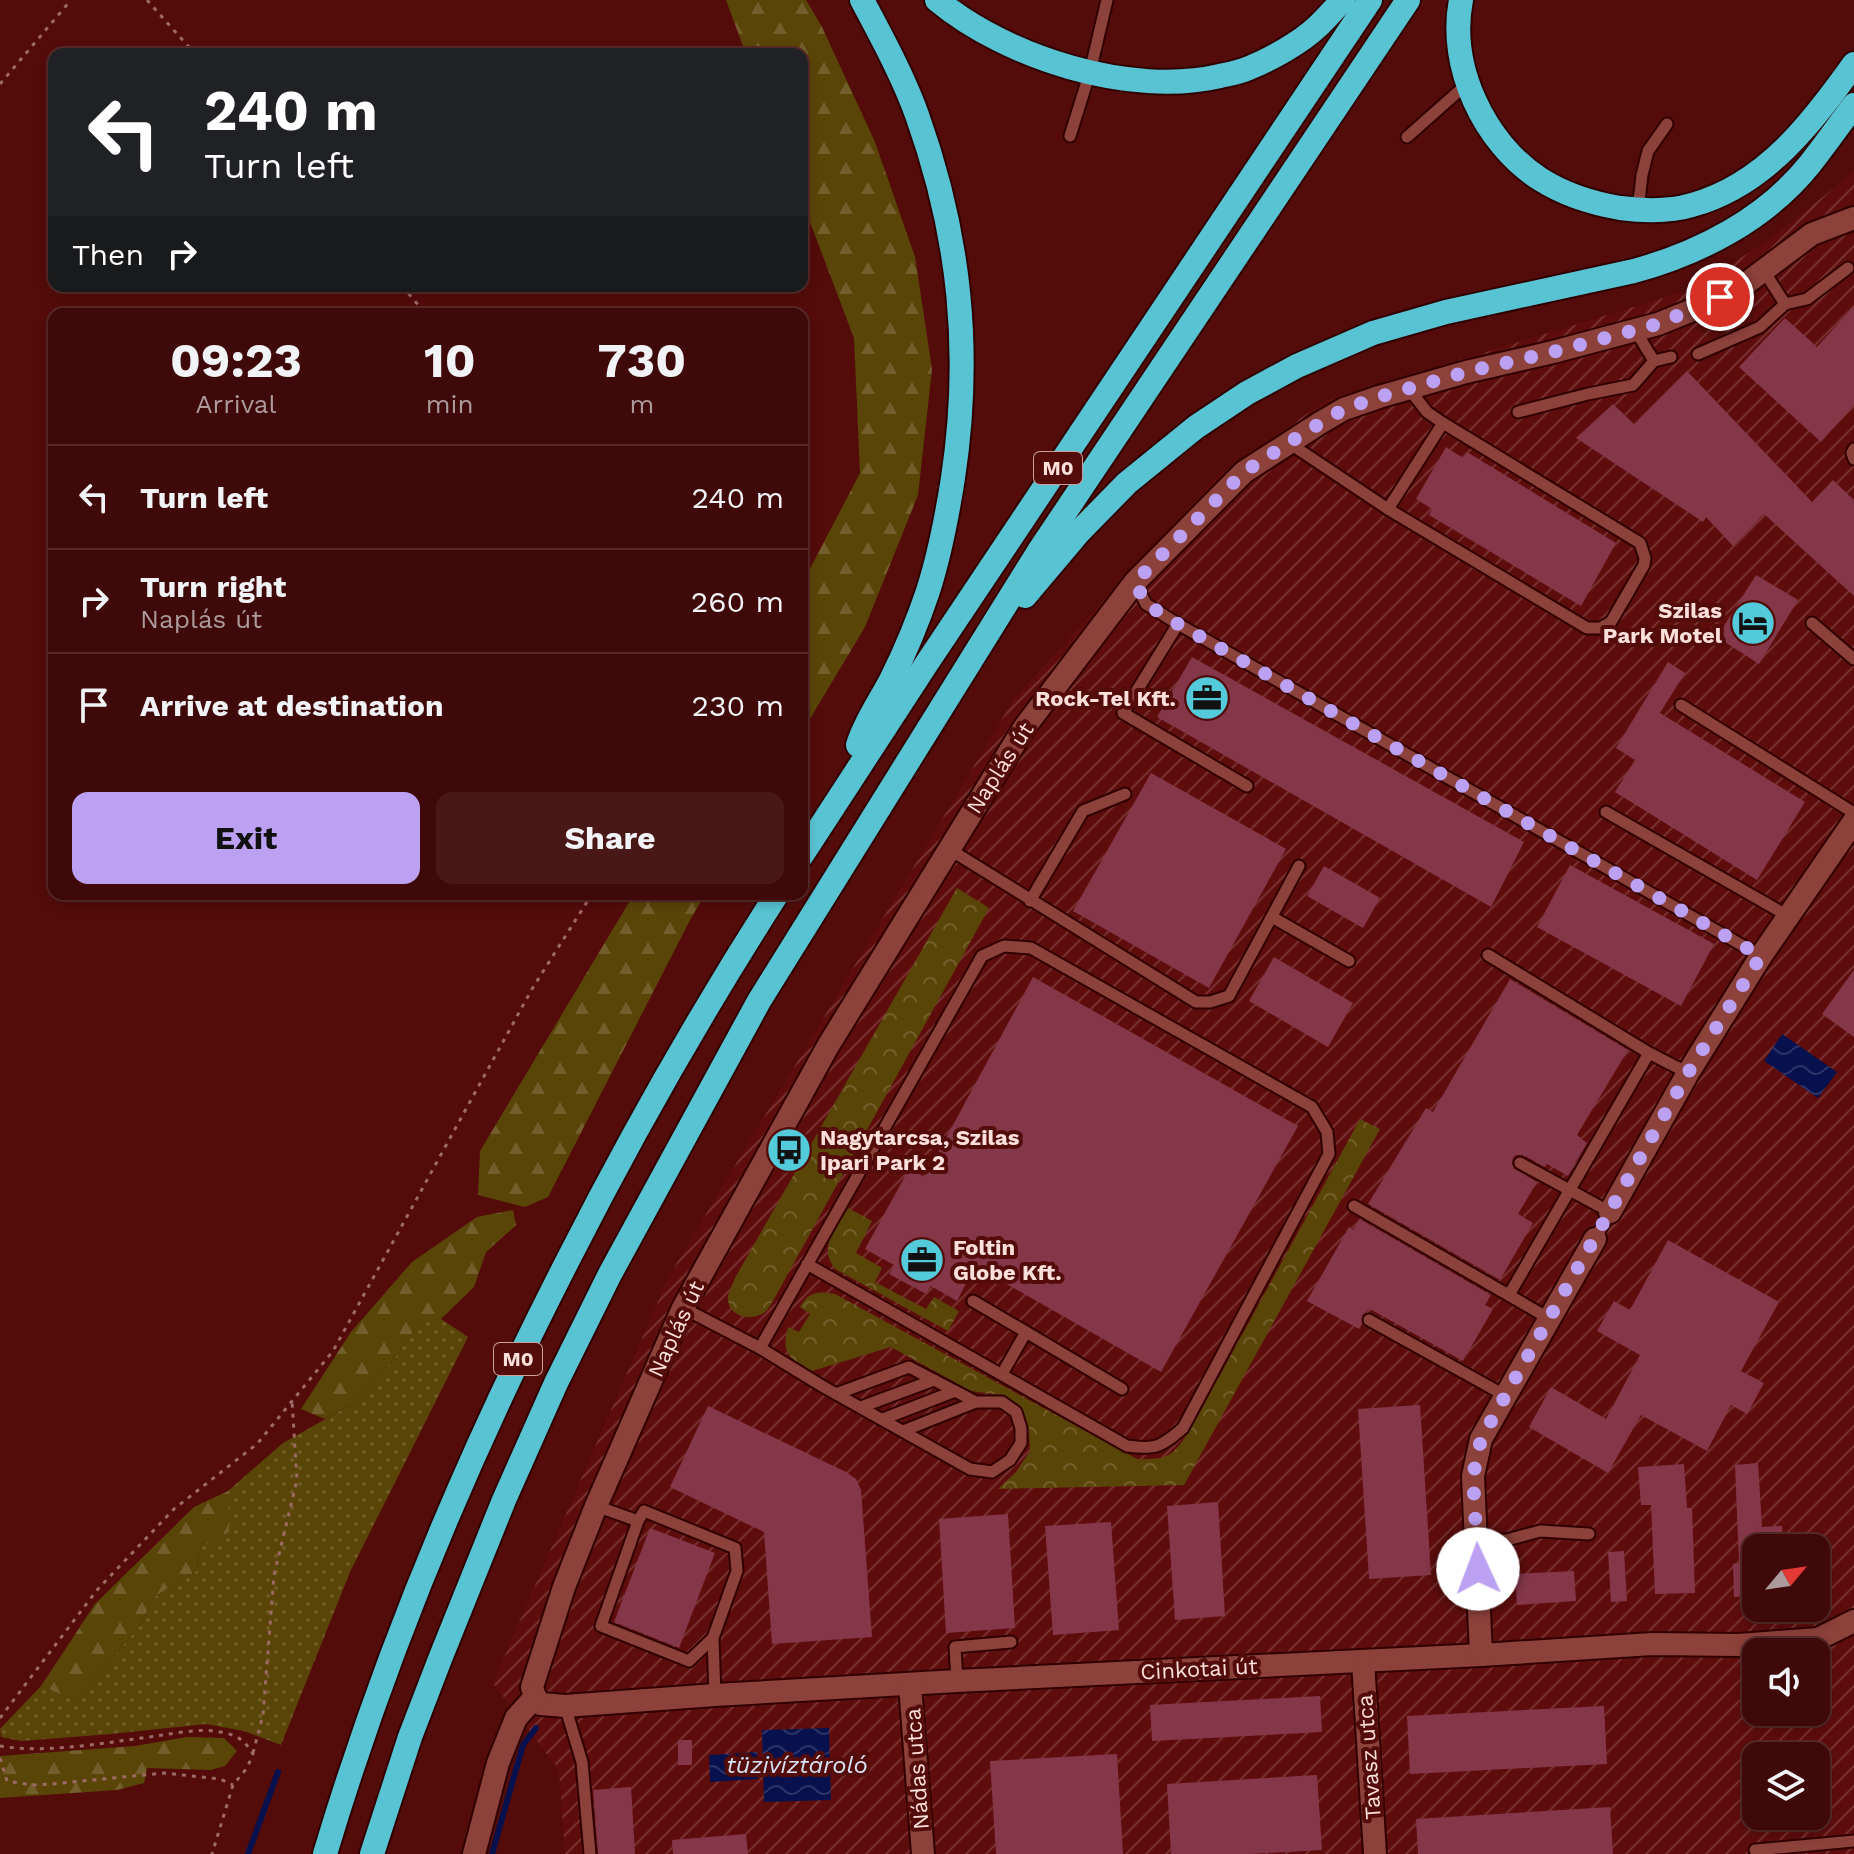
<!DOCTYPE html>
<meta charset="utf-8">
<style>
body{margin:0;font-family:"Work Sans",sans-serif;background:#491716;color:#f1f3f6;height:100vh;display:flex;flex-direction:column;font-size:30px;white-space:nowrap}
*{box-sizing:border-box;margin:0}
p{font-size:26px;color:#ad9a9c}
.icon{flex:none;width:44px;height:44px;fill:none;stroke:currentColor;stroke-width:2;stroke-linecap:round;stroke-linejoin:round}
.map{position:relative;flex:1;overflow:hidden}
.sheet{position:absolute;left:48px;top:308px;width:760px;height:592px;display:flex;flex-direction:column;background:#3e0908;border-radius:16px;box-shadow:0 4px 12px #0003,0 0 0 2px #572a29}
.sheet>*{flex:none}
.hud{position:absolute;left:48px;top:48px;width:760px;height:244px;border-radius:16px;box-shadow:0 4px 12px #0003,0 0 0 2px #572a29;background:#202124;color:#fff;overflow:hidden}
.needle{width:52px;rotate:61deg}
.tools{position:absolute;left:1742px;top:1534px;display:grid;gap:16px}
.tools a{display:grid;place-items:center;width:88px;height:88px;border-radius:16px;background:#3e0908;box-shadow:0 4px 12px #0003,0 0 0 2px #572a29;font-size:40px}
.pin{position:absolute;display:grid;place-items:center;width:68px;height:68px;color:#fff;margin:-34px;border:4px solid #fff;border-radius:50%;box-shadow:0 2px 8px #0007}
.me{position:absolute;width:88px;margin:-44px;rotate:358deg;stroke-linejoin:round;filter:drop-shadow(0 0 6px #0008)}
.turn{display:flex;align-items:center;gap:28px;height:168px;padding:0 24px;font-size:36px}
.turn .icon{width:104px;height:104px;stroke-width:2.5}
.turn b{display:block;font-size:56px;line-height:68px}
.then{display:flex;align-items:center;height:76px;padding:0 24px;background:#0003;gap:16px;font-size:30px}
.eta{display:flex;justify-content:space-evenly;align-items:center;height:136px;text-align:center}
.eta b{font-size:48px;font-weight:700;line-height:56px}
.primary-button{display:flex;gap:16px;margin-top:auto;padding:16px 24px}
.primary-button a{flex:1;height:92px;border-radius:16px;background:#bca0f2;color:#111;font-size:32px;font-weight:700;line-height:92px;text-align:center}
.primary-button a+a{background:#491716;color:#f1f3f6}
ul{padding:0;list-style:none}
li{display:flex;align-items:center;gap:24px;height:104px;padding:0 24px;border-top:2px solid #572a29}
li div{flex:1}
li b{display:block;font-size:30px}
li em{font-style:normal}
.map>svg:first-child{display:block}
</style>
<div class="map">
<svg width="1854" height="1854" viewBox="0 0 1854 1854">
<defs>
<pattern id="industrial-furrows" width="10" height="10" patternUnits="userSpaceOnUse" patternTransform="scale(2)"><rect width="10" height="10" fill="#5e0d0c"/><path d="M-1 1l2-2M0 10L10 0M9 11l2-2" fill="none" stroke="#76302f"/></pattern>
<pattern id="grass-dots" width="8" height="8" patternUnits="userSpaceOnUse" patternTransform="scale(2)"><rect width="8" height="8" fill="#5a4508"/><path d="M2 2h.1M6 6h.1" fill="none" stroke="#735f2b" stroke-width="1.8" stroke-linecap="round"/></pattern>
<pattern id="forest-firs" width="22" height="20" patternUnits="userSpaceOnUse" patternTransform="scale(2)"><rect width="22" height="20" fill="#5a4508"/><path d="M5 1l3.5 6h-7zM16 11l3.5 6h-7z" fill="#735f2b"/></pattern>
<pattern id="park-crowns" width="20" height="18" patternUnits="userSpaceOnUse" patternTransform="scale(2)"><rect width="20" height="18" fill="#5a4508"/><path d="M2 6a3 3 0 1 1 6 0M12 15a3 3 0 1 1 6 0" fill="none" stroke="#735f2b"/></pattern>
<pattern id="water-waves" width="16" height="10" patternUnits="userSpaceOnUse" patternTransform="scale(2)"><rect width="16" height="10" fill="#07114d"/><path d="M0 5q4-4 8 0t8 0" fill="none" stroke="#2c3366"/></pattern>
</defs>
<rect width="100%" height="100%" fill="#530c0a"/>
<!-- industrial -->
<path fill="url(#industrial-furrows)" fill-rule="evenodd" d="M1854,172V1854H565L559,1770L493,1683L669,1276L1014,699L1219,475L1325,401L1686,291L1765,243ZM1756,1548H1816V1608H1756ZM1756,1652H1816V1712H1756ZM1756,1756H1816V1816H1756Z"/>
<!-- grass -->
<polygon fill="url(#grass-dots)" points="422,1319 441,1319 468,1337 350,1572 281,1745 244,1731 206,1724 111,1734 21,1741 1,1737 0,1729 41,1686 75,1700 139,1627 154,1597 197,1570 199,1549 228,1532 228,1491 283,1443 354,1403 398,1354"/>
<!-- forest -->
<g fill="url(#forest-firs)">
<polygon points="726,0 806,0 822,27 875,142 915,257 932,369 918,495 865,627 802,732 802,584 860,473 854,338 802,201 802,54 746,54"/>
<polygon points="634,894 705,894 689,922 548,1197 525,1207 478,1195 480,1151"/>
<polygon points="513,1210 516,1225 486,1252 474,1287 441,1319 422,1319 398,1354 354,1403 325,1419 301,1409 351,1332 412,1262 477,1217"/>
<polygon points="228,1491 229,1532 199,1549 197,1570 154,1597 139,1627 75,1700 41,1686 95,1604 194,1507"/>
<polygon points="187,1737 224,1738 237,1751 225,1766 211,1770 147,1768 144,1783 117,1790 0,1798 0,1756 135,1746"/>
</g>
<!-- park -->
<g fill="url(#park-crowns)">
<path d="M957,888L989,908L773,1301C770,1305 768,1310 765,1312C751,1322 728,1317 728,1298C728,1292 733,1284 735,1278Z"/>
<path d="M1360,1119L1380,1129L1184,1485L998,1489L1016,1472L1030,1451L1029,1429L1019,1406L1001,1395L971,1391L891,1347L812,1371C789,1358 781,1354 788,1327L799,1332L810,1314L800,1307C809,1291 818,1291 835,1294L1137,1459C1168,1460 1173,1456 1190,1430Z"/>
<path d="M848,1208L872,1221L856,1253L882,1268L875,1282L926,1309L934,1297L959,1311L948,1331L835,1269C818,1246 835,1230 848,1208Z"/>
</g>
<!-- water -->
<g fill="url(#water-waves)">
<polygon points="1782,1034 1837,1072 1818,1098 1764,1061"/>
<polygon points="829,1728 831,1800 764,1802 762,1730"/>
<polygon points="757,1752 758,1779 710,1782 709,1755"/>
</g>
<g fill="none" stroke-linecap="round" stroke-linejoin="round">
<!-- stream -->
<g stroke="#07114d" stroke-width="6">
<polyline points="248,1854 278,1772"/>
<polyline points="492,1854 523,1745 536,1728"/>
</g>
</g>
<!-- building -->
<g fill="#85374a">
<polygon points="1854,306 1854,405 1821,442 1739,367 1785,318 1817,347"/>
<polygon points="1687,371 1812,502 1833,480 1854,500 1854,596 1764,514 1733,546 1706,517 1703,522 1576,438 1613,404 1634,424"/>
<polygon points="1446,447 1463,458 1467,452 1616,543 1581,606 1429,515 1432,509 1416,499"/>
<polygon points="1756,575 1798,600 1759,664 1717,637"/>
<polygon points="1192,657 1524,842 1491,907 1157,717"/>
<polygon points="1668,662 1685,673 1660,713 1805,802 1757,880 1615,792 1635,760 1616,748"/>
<polygon points="1151,773 1286,849 1209,988 1073,911"/>
<polygon points="1570,865 1714,944 1681,1006 1537,927"/>
<polygon points="1324,866 1380,898 1363,928 1307,896"/>
<polygon points="1274,957 1353,1003 1328,1047 1249,1001"/>
<polygon points="1854,970 1854,1037 1822,1014"/>
<polygon points="1033,977 1298,1126 1161,1372 975,1266 957,1301 931,1286 926,1294 889,1274 894,1265 865,1249 909,1169 925,1177"/>
<polygon points="1510,979 1628,1050 1577,1135 1587,1143 1568,1176 1547,1164 1545,1167 1523,1155 1516,1155 1513,1158 1512,1162 1513,1168 1537,1182 1518,1214 1533,1223 1500,1280 1368,1204 1426,1108 1433,1112"/>
<polygon points="1360,1219 1491,1295 1485,1305 1493,1309 1463,1361 1370,1309 1362,1315 1362,1324 1359,1329 1307,1301 1349,1227 1353,1230"/>
<polygon points="1668,1240 1779,1302 1741,1371 1764,1383 1747,1414 1731,1405 1707,1451 1641,1415 1608,1473 1529,1427 1551,1387 1606,1419 1640,1355 1597,1331 1614,1301 1630,1310"/>
<polygon points="1420,1405 1431,1575 1369,1579 1358,1409"/>
<polygon points="708,1406 846,1472 856,1479 861,1490 872,1637 772,1644 764,1532 670,1487"/>
<polygon points="1758,1463 1762,1527 1782,1526 1783,1548 1756,1548 1756,1596 1734,1597 1733,1564 1739,1563 1735,1465"/>
<polygon points="1684,1464 1687,1508 1692,1508 1695,1593 1655,1594 1651,1505 1641,1505 1638,1467"/>
<polygon points="1218,1502 1225,1616 1175,1620 1167,1506"/>
<polygon points="1008,1514 1015,1628 946,1633 939,1519"/>
<polygon points="1111,1522 1119,1630 1053,1635 1045,1526"/>
<polygon points="650,1528 715,1553 679,1648 614,1622"/>
<polygon points="1624,1551 1627,1601 1611,1602 1608,1552"/>
<polygon points="1574,1571 1576,1601 1517,1605 1515,1574"/>
<polygon points="1320,1696 1322,1732 1152,1741 1150,1705"/>
<polygon points="1604,1706 1607,1764 1410,1774 1407,1716"/>
<rect x="678" y="1740" width="14" height="25"/>
<polygon points="1117,1754 1123,1854 996,1854 990,1761"/>
<polygon points="1317,1775 1322,1850 1250,1854 1171,1854 1167,1784"/>
<polygon points="631,1787 635,1854 598,1854 593,1790"/>
<polygon points="1610,1807 1613,1854 1418,1854 1416,1819"/>
<polygon points="746,1834 748,1854 673,1854 672,1840"/>
</g>
<g fill="none" stroke-linecap="round" stroke-linejoin="round">
<!-- lane casing -->
<g stroke="#300000" stroke-width="15">
<g id="lane">
<polyline points="1070,136 1090,72 1107,0"/>
<polyline points="1407,137 1468,83"/>
<polyline points="1638,210 1642,175 1648,151 1667,124"/>
<polyline points="1764,271 1785,304 1807,299 1848,268"/>
<polyline points="1635,330 1654,361"/>
<polyline points="1698,354 1760,327 1785,304"/>
<polyline points="1518,412 1588,394 1633,385 1654,361 1671,357"/>
<polyline points="1289,443 1388,509 1587,628 1600,628 1611,622 1644,565 1645,558 1640,543 1443,423 1427,412 1409,389"/>
<polyline points="1854,449 1852,453 1854,459"/>
<polyline points="1388,509 1443,423"/>
<polyline points="1135,583 1146,604 1178,624 1761,956"/>
<polyline points="1812,623 1854,659"/>
<polyline points="1178,624 1123,713 1247,786"/>
<polyline points="1681,705 1854,813"/>
<polyline points="1606,812 1788,916"/>
<polyline points="949,849 1196,1002 1210,1002 1229,996 1299,866"/>
<polyline points="1030,901 1083,811 1125,794"/>
<polyline points="1272,917 1349,961"/>
<polyline points="1488,955 1649,1053 1688,1073"/>
<polyline points="1520,1163 1610,1212 1595,1239"/>
<polyline points="1354,1206 1550,1319"/>
<polyline points="1509,1295 1649,1053"/>
<polyline points="973,1301 1026,1332 1002,1374"/>
<polyline points="683,1308 760,1348 822,1386 970,1469 992,1472 1010,1460 1021,1443 1021,1428 1016,1412 1002,1402 976,1402 909,1367 836,1394"/>
<polyline points="1369,1320 1506,1396"/>
<polyline points="1026,1332 1122,1389"/>
<path d="M760,1348L982,956L1004,946L1031,948L1312,1107L1327,1132L1329,1154L1183,1428C1161,1447 1156,1450 1127,1446L807,1264"/>
<polyline points="861,1407 934,1380"/>
<polyline points="883,1419 955,1391"/>
<polyline points="903,1431 976,1402"/>
<polyline points="596,1506 638,1521 601,1626 689,1661 713,1638"/>
<polyline points="638,1521 644,1511 735,1548 737,1571 713,1638 715,1695"/>
<polyline points="1477,1540 1507,1540 1540,1531 1589,1534"/>
<polyline points="957,1681 955,1647 1011,1642"/>
<polyline points="565,1706 582,1762 590,1854"/>
<polyline points="1755,1850 1854,1841"/>
</g>
</g>
<!-- street casing -->
<g stroke="#300000" stroke-width="26">
<g id="street">
<polyline points="1854,218 1812,234 1740,288 1700,307 1658,324 1553,352 1466,372 1379,397 1344,409 1320,423 1244,472 1135,582 1024,728 828,1046 683,1308 596,1506 564,1587 532,1687 535,1697 541,1704 565,1706 715,1695 957,1681 1481,1655 1652,1644 1739,1645 1818,1639 1854,1621"/>
<polyline points="1610,1212 1688,1073 1761,956 1854,821"/>
<polyline points="1481,1655 1473,1476 1481,1439 1595,1239"/>
<polyline points="1363,1661 1375,1854"/>
<polyline points="910,1685 923,1854"/>
<polyline points="474,1854 498,1763 516,1718 535,1697"/>
</g>
</g>
<!-- highway casing -->
<g stroke="#300000" stroke-width="28">
<g id="highway">
<path d="M937,0C1007,58 1131,97 1220,76C1229,74 1240,72 1249,68C1271,59 1300,43 1317,27C1326,19 1334,9 1343,0"/>
<path d="M1461,0C1448,66 1484,143 1540,179C1565,195 1591,203 1620,208C1644,211 1669,212 1692,205C1765,185 1812,123 1854,64"/>
<path d="M1025,596L1079,532L1127,483L1196,427L1247,393L1297,366L1373,333L1446,312L1634,271C1700,253 1766,219 1810,164C1825,145 1839,125 1854,105"/>
<path d="M858,745C865,722 880,701 891,680C905,652 918,621 928,591C940,554 947,516 953,478C972,352 960,235 917,115C903,76 881,36 862,0"/>
<polyline points="802,855 927,663 1370,0"/>
<path d="M325,1854C387,1647 471,1448 570,1256C633,1132 702,1011 777,894"/>
<polyline points="372,1854 410,1737 440,1659 504,1500 556,1383 610,1274 759,1001 1039,551 1408,0"/>
</g>
</g>
<!-- path -->
<g stroke="#9e6a67" stroke-width="3" stroke-dasharray="4 6" stroke-linecap="butt">
<polyline points="147,0 195,54"/>
<polyline points="0,84 71,0"/>
<polyline points="402,286 426,314"/>
<polyline points="0,1718 97,1590 174,1509 257,1444 333,1351 532,989 592,894"/>
<path d="M0,1746C46,1754 110,1742 156,1736C178,1733 202,1727 225,1733C239,1736 246,1742 253,1754L247,1768L233,1785L212,1854"/>
<polyline points="253,1753 263,1715 274,1575 297,1480 292,1401"/>
<polyline points="0,1758 7,1781 32,1785 52,1784 164,1773 220,1779 233,1785"/>
</g>
<!-- lane -->
<use href="#lane" stroke="#8c413a" stroke-width="11"/>
<!-- street -->
<use href="#street" stroke="#8c413a" stroke-width="22"/>
<!-- highway -->
<use href="#highway" stroke="#58c4d3" stroke-width="24"/>
</g>
<g fill="none" stroke-linecap="round" stroke-linejoin="round">
<!-- route -->
<polyline stroke="#bca0f2" stroke-width="14" stroke-dasharray="0 25.2" points="1478,1569 1473,1476 1481,1439 1688,1073 1761,956 1178,624 1146,604 1135,582 1244,472 1304,433 1344,409 1379,397 1466,372 1553,352 1658,324 1720,297"/>
</g>
<!-- icons -->
<defs>
<g id="hotel-disc" transform="scale(2.3)"><circle r="9.5" fill="#53cbdb" stroke="#530c0a"/><path d="M-6-4.5h1.5V1H6V5H4.5V3h-9V5H-6ZM-4 0a1.8 1.8 0 1 1 3.6 0ZM.5 0V-2.5h3Q6-2.5 6 0Z" fill="#111"/></g>
<g id="office-disc" transform="scale(2.3)"><circle r="9.5" fill="#53cbdb" stroke="#530c0a"/><path d="M-6-3h4V-5.5h4V-3h4V5H-6ZM-1-4.5V-3h2v-1.5ZM-6 0V1H6V0Z" fill="#111"/></g>
<g id="bus-disc" transform="scale(2.3)"><circle r="9.5" fill="#53cbdb" stroke="#530c0a"/><path d="M-5-6H5V4H4V6H2V4H-2V6H-4V4H-5ZM-3.5-4V0h7V-4ZM-3.5 1.2v1.5H-2V1.2ZM2 1.2v1.5H3.5V1.2Z" fill="#111"/></g>
</defs>
<g fill-rule="evenodd">
<use href="#hotel-disc" x="1753" y="623"/>
<use href="#office-disc" x="1207" y="698"/>
<use href="#bus-disc" x="789" y="1150"/>
<use href="#office-disc" x="922" y="1260"/>
</g>
<g text-anchor="middle" dominant-baseline="central" stroke-width="8" stroke-linejoin="round" paint-order="stroke">
<!-- shield labels -->
<g fill="#530c0a" stroke="#c9a09c" stroke-width="2">
<rect x="1034" y="452" width="48" height="32" rx="6"/>
<rect x="494" y="1343" width="48" height="32" rx="6"/>
</g>
<g font-size="20" font-weight="bold" fill="#fbdfdb">
<text x="1058" y="468">M0</text>
<text x="518" y="1359">M0</text>
</g>
<!-- poi labels -->
<g font-size="22" font-weight="bold" fill="#fbdfdb" stroke="#530c0a" text-anchor="end">
<text x="1722" y="610">Szilas<tspan x="1722" dy="25">Park Motel</tspan></text>
<text x="1176" y="698">Rock-Tel Kft.</text>
<text x="820" y="1137" text-anchor="start">Nagytarcsa, Szilas<tspan x="820" dy="25">Ipari Park 2</tspan></text>
<text x="953" y="1247" text-anchor="start">Foltin<tspan x="953" dy="25">Globe Kft.</tspan></text>
</g>
<!-- street labels -->
<g font-size="22" fill="#fbdfdb" stroke="#530c0a">
<text transform="translate(1000 768) rotate(-57)">Naplás út</text>
<text transform="translate(676 1329) rotate(-65)">Naplás út</text>
<text transform="translate(1199 1669) rotate(-3)">Cinkotai út</text>
<text transform="translate(1369 1757) rotate(-94)">Tavasz utca</text>
<text transform="translate(917 1769) rotate(-94)">Nádas utca</text>
</g>
<!-- water labels -->
<g font-size="24" font-style="italic" fill="#d8e0f4" stroke="#530c0a">
<text x="797" y="1765">tüzivíztároló</text>
</g>
</g>
</svg>
<div class="tools">
<a><svg class="needle" viewBox="-14 -14 28 28"><path d="M0-13l5 13h-10z" fill="#e53935"/><path d="M0 13l5-13h-10z" fill="#ad9a9c"/></svg></a>
<a><svg class="icon" aria-label="sound" viewBox="0 0 24 24"><path d="M4 9h4l5-4v14l-5-4H4zM17 9q2 3 0 6"/></svg></a>
<a><svg class="icon" aria-label="layers" viewBox="0 0 24 24"><path d="M12 4l9 5-9 5-9-5zM3 14l9 5 9-5"/></svg></a>
</div>
<div class="pin" style="left:1720px;top:297px;background:#d93025"><svg class="icon" aria-label="arrive" viewBox="0 0 24 24"><path d="M6 21V4h12l-3 4 3 4H6"/></svg></div>
<svg class="me" style="left:1478px;top:1569px" viewBox="-20 -20 40 40"><circle r="19" fill="#fff"/><path d="M0-13L10 11 0 6-10 11z" fill="#bca0f2"/></svg>
<div class="hud">
<div class="turn"><svg class="icon" aria-label="left" viewBox="0 0 24 24"><path d="M17 20v-9H6M10 6l-5 5 5 5"/></svg><div><b>240 m</b>Turn left</div></div>
<div class="then">Then<svg class="icon" aria-label="right" viewBox="0 0 24 24"><path d="M7 20v-9h11M14 6l5 5-5 5"/></svg></div>
</div>
<section class="sheet">
<div class="eta">
<div><b>09:23</b><p>Arrival</p></div>
<div><b>10</b><p>min</p></div>
<div><b>730</b><p>m</p></div>
</div>
<ul>
<li><svg class="icon" aria-label="left" viewBox="0 0 24 24"><path d="M17 20v-9H6M10 6l-5 5 5 5"/></svg><div><b>Turn left</b></div><em>240 m</em></li>
<li><svg class="icon" aria-label="right" viewBox="0 0 24 24"><path d="M7 20v-9h11M14 6l5 5-5 5"/></svg><div><b>Turn right</b><p>Naplás út</p></div><em>260 m</em></li>
<li><svg class="icon" aria-label="arrive" viewBox="0 0 24 24"><path d="M6 21V4h12l-3 4 3 4H6"/></svg><div><b>Arrive at destination</b></div><em>230 m</em></li>
</ul>
<div class="primary-button"><a>Exit</a><a>Share</a></div>
</section>
</div>
